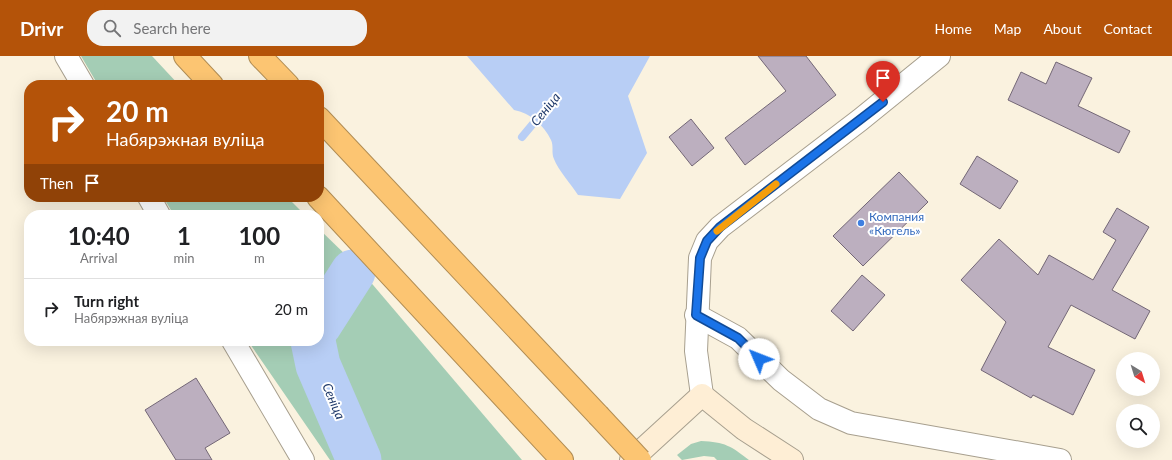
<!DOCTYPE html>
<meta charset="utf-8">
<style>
body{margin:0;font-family:Lato,sans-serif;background:#f2f2f2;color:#202124;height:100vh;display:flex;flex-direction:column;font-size:15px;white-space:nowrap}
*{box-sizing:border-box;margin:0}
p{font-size:13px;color:#757577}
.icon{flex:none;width:22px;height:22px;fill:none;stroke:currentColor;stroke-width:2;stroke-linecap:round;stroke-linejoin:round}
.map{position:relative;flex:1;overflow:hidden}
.details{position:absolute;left:24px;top:154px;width:300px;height:136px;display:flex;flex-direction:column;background:#fff;border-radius:16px;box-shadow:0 4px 16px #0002}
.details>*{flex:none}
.hud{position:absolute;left:24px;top:24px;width:300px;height:122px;border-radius:16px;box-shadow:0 4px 16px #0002;background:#b45309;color:#fff;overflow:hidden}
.needle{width:26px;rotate:142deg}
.controls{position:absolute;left:1116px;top:296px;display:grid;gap:8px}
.controls a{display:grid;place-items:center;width:44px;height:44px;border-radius:50%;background:#fff;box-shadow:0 4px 16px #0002;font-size:20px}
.pin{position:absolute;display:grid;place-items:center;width:34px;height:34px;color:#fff;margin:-41px -17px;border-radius:50% 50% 50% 0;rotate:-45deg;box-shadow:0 0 4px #0007}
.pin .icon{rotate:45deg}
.me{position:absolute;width:44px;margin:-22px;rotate:314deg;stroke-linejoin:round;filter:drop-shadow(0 0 3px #0008)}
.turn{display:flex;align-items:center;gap:14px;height:84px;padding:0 16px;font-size:18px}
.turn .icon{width:52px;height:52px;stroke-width:2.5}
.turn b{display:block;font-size:28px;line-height:34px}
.then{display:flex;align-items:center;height:38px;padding:0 16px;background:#0003;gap:8px;font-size:15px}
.eta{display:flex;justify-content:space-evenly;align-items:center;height:68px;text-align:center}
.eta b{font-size:24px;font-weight:700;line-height:28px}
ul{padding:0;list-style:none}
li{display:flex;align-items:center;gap:12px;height:60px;padding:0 16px;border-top:1px solid #e0e0e0}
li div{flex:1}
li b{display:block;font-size:15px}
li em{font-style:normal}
header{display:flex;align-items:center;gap:24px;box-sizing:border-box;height:56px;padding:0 20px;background:#b45309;color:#fff}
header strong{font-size:19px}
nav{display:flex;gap:22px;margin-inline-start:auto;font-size:14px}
.search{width:280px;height:36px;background:#f2f2f2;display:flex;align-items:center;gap:10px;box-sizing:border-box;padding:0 14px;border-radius:16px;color:#757577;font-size:15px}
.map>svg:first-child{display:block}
</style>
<header>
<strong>Drivr</strong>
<div class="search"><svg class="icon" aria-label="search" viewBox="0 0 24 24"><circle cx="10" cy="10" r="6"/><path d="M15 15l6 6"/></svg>Search here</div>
<nav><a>Home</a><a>Map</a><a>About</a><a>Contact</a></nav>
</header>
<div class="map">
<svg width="1172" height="404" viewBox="0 0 1172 404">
<rect width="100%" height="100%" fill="#faf2df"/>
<!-- green -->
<g fill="#a4cdb5">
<polygon points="81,0 152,0 179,29 98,29"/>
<polygon points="163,141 287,141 305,159 174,159"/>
<polygon points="319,173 350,203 319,251"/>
<polygon points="362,216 522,404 371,404 363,385 326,272"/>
<polygon points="248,285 300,285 303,304 349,404 330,404"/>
<path d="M701,385C725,386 731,390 749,404H717L714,401L704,400L682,404L677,399L691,388Z"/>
</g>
<!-- water -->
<path fill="#b8cef5" d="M467,0H650L628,40L647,97L620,143L578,139C571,128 558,114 554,103C551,97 554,90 551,84C544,69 530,57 514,54Z"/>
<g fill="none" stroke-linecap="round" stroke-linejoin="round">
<!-- stream -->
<polyline stroke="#b8cef5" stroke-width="8" points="522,81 542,57"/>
<!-- river -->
<g stroke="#b8cef5" stroke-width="45">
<polyline points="319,269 353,216"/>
<polyline points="313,285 318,309 359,404"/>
</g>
</g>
<!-- building -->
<g fill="#bcafbf" stroke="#736776">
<polygon points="758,0 806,0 836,39 745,109 725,82 786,35"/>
<polygon points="1056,6 1092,22 1078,50 1130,75 1119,97 1008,44 1021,16 1046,28"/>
<polygon points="691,63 714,92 692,110 669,81"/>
<polygon points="977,100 1018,125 1000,153 960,128"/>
<polygon points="899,116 928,146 863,210 833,180"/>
<polygon points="1117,152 1149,171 1112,234 1150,255 1135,283 1071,249 1048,291 1095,314 1073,359 1033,339 1031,342 981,314 1006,266 961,224 999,183 1038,219 1049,199 1093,224 1116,184 1103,176"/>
<polygon points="862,219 885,239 853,275 831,255"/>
<polygon points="196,322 230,377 205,392 212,404 176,404 145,354"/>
</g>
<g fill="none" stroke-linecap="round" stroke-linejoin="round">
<!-- street casing -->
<g stroke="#a79f8e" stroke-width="24">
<g id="street">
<polyline points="66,0 83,29"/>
<polyline points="149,141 159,159"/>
<polyline points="696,259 738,282 781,324 819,353 851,367 1060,404"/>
<polyline points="233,285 303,404"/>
<polyline points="702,339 696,295 700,202 707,185 720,171 860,64 939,0"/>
</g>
</g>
<!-- secondary casing -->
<g stroke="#a79f8e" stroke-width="24">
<polyline id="secondary" points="631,404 702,339 744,373 792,404"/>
</g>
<!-- highway casing -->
<g stroke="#b18d54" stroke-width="24">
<g id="highway">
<polyline points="185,0 212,29"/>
<polyline points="260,0 288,29"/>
<polyline points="319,62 598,359"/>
<polyline points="318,141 562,404"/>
</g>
</g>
<!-- street -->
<use href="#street" stroke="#fff" stroke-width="22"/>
<!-- secondary -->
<use href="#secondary" stroke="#feeed5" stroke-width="22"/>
<!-- highway -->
<use href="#highway" stroke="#fcc572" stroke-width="22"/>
<!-- highway-bridge casing -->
<g stroke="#b18d54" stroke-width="24" stroke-linecap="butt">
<polyline id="highway-bridge" points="598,359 640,404"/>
</g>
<!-- highway-bridge -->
<use href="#highway-bridge" stroke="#fcc572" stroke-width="22"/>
</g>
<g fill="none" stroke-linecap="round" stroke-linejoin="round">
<!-- route casing -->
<g stroke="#114b97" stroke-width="10">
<polyline id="route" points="759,303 738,282 696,259 700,202 707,185 720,171 883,46"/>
</g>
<!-- route -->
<use href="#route" stroke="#1a73e8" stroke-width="7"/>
<!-- slow -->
<polyline stroke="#f59e0b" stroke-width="7" points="717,175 776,128"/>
</g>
<!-- markers -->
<circle fill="#3f7fe0" stroke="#fff" stroke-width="1.5" cx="861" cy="167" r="4"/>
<g text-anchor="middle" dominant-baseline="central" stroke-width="4" stroke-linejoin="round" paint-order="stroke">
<!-- shop labels -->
<g font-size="12" fill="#366cbe" stroke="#fff" text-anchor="start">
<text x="869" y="160">Компания<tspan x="869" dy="14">«Кюгель»</tspan></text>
</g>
<!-- water labels -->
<g font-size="13" font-style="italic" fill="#223c6c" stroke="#fff">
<text transform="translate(545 53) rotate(-51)">Сеніца</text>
<text transform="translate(334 345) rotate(67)">Сеніца</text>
</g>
</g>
</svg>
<div class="controls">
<a><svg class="needle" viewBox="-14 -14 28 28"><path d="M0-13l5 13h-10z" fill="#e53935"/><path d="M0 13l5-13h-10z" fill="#757577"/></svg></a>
<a><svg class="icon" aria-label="search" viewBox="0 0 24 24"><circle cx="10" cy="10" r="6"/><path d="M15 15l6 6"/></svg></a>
</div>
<div class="pin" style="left:883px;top:46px;background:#d93025"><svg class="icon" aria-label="arrive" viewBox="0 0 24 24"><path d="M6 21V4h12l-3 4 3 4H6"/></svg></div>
<svg class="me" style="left:759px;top:303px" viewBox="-20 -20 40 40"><circle r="19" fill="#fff"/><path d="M0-13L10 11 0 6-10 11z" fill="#1a73e8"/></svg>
<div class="hud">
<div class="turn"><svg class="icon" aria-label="right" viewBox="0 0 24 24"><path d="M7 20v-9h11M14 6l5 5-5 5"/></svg><div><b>20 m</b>Набярэжная вуліца</div></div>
<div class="then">Then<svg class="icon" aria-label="arrive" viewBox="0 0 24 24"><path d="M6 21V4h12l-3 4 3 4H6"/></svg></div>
</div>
<section class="details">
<div class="eta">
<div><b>10:40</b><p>Arrival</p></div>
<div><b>1</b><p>min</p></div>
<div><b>100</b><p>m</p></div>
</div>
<ul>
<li><svg class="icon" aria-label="right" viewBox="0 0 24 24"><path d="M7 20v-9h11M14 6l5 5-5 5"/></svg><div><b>Turn right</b><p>Набярэжная вуліца</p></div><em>20 m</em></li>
</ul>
</section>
</div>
